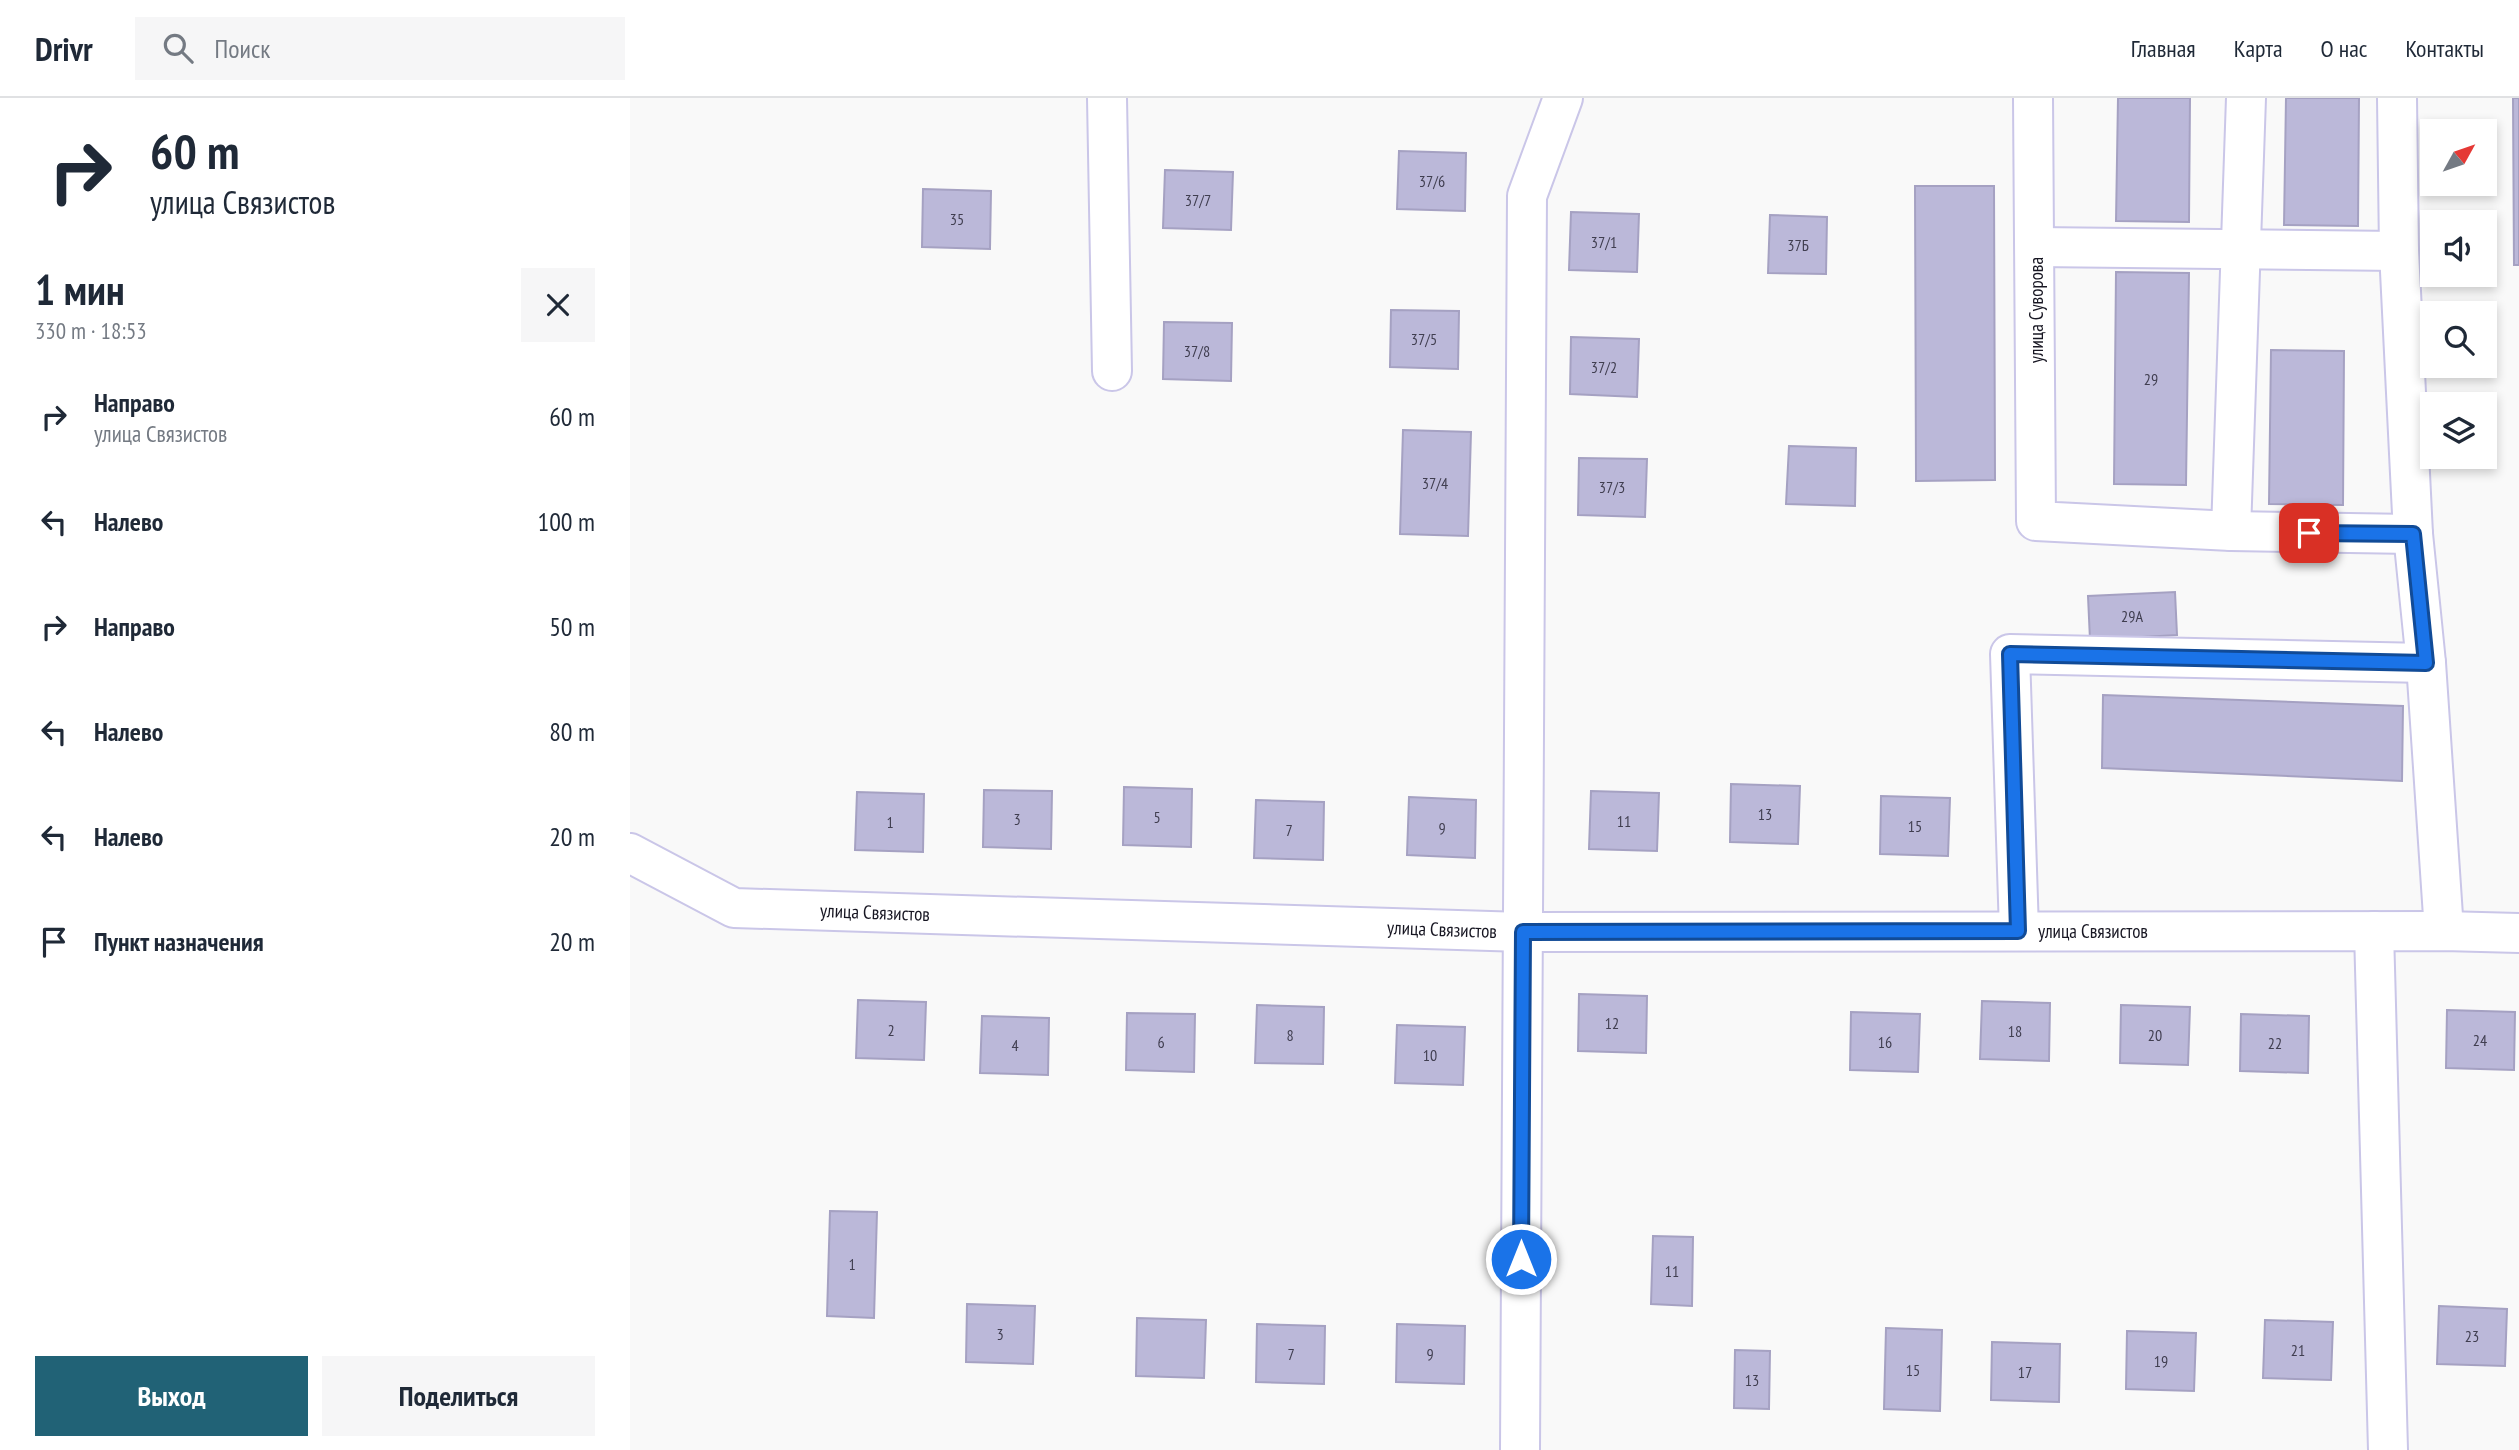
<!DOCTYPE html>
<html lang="ru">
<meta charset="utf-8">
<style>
body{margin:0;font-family:"PT Sans Narrow",sans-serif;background:#f6f6f7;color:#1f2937;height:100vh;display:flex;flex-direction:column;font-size:26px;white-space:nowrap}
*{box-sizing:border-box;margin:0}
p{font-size:23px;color:#747a83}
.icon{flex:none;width:38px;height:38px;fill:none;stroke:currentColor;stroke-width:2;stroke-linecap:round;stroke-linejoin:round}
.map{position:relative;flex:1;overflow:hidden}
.sheet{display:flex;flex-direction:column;background:#fff;width:630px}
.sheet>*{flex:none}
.banner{background:#fff;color:#1f2937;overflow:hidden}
.needle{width:46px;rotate:50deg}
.fabs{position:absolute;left:1790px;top:21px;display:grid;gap:14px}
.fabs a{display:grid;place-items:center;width:77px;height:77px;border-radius:0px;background:#fff;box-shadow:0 4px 10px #0003;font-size:35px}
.pin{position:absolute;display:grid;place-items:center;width:60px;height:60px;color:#fff;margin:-30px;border-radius:14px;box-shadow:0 4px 10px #0006}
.me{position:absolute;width:77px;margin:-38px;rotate:0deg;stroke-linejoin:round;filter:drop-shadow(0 0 5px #0008)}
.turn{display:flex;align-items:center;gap:24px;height:147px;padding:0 35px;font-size:32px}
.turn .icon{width:91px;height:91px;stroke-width:2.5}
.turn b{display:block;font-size:49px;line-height:60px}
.round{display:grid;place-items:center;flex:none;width:74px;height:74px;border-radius:0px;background:#f6f6f7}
.summary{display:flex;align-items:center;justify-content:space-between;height:119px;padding:0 35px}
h1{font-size:42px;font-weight:600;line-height:52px}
.button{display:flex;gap:14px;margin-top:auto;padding:14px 35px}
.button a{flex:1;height:80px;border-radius:0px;background:#216276;color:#fff;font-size:28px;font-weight:600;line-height:80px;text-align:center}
.button a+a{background:#f6f6f7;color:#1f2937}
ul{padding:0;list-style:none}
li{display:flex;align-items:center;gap:21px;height:105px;padding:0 35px}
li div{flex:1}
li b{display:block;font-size:26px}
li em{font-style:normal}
header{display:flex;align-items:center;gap:42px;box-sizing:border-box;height:98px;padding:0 35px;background:#fff;border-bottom:2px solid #e0e1e3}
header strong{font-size:33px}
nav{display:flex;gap:38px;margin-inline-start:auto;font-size:24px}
.search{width:490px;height:63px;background:#f6f6f7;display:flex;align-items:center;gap:18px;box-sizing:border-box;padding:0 24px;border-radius:0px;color:#747a83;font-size:26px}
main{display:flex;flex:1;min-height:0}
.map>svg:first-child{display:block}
</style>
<header>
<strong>Drivr</strong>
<div class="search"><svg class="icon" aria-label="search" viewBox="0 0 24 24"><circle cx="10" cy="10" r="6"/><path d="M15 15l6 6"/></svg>Поиск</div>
<nav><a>Главная</a><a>Карта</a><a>О нас</a><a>Контакты</a></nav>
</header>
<main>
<section class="sheet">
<div class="banner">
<div class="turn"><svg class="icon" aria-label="right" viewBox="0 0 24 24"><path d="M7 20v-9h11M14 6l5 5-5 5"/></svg><div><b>60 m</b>улица Связистов</div></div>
</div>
<div class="summary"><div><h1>1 мин</h1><p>330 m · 18:53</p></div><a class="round"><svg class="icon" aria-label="close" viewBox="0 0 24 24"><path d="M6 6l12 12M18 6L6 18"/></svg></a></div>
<ul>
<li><svg class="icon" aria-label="right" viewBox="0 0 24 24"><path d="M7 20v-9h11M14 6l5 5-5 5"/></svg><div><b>Направо</b><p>улица Связистов</p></div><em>60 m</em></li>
<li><svg class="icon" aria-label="left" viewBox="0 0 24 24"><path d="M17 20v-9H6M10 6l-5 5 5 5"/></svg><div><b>Налево</b></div><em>100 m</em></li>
<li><svg class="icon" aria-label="right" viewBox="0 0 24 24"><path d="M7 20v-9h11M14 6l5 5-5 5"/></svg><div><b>Направо</b></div><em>50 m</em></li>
<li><svg class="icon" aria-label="left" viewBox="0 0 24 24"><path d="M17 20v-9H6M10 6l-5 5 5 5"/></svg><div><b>Налево</b></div><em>80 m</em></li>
<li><svg class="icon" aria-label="left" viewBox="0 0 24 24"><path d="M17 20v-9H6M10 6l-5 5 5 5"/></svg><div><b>Налево</b></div><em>20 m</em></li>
<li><svg class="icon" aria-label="arrive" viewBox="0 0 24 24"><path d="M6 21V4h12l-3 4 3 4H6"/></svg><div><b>Пункт назначения</b></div><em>20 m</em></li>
</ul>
<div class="button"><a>Выход</a><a>Поделиться</a></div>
</section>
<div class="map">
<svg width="1889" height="1352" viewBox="0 0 1889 1352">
<rect width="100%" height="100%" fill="#f9f9f9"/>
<!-- building -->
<g fill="#bbb8d9" stroke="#a5a1c2" stroke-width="2">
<polygon points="1488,0 1560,0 1559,124 1486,123"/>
<polygon points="1656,0 1729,0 1728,128 1654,127"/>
<polygon points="1883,0 1889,0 1889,167 1884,167"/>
<polygon points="769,53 836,55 835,113 767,111"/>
<polygon points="535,72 603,74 601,132 533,130"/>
<polygon points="1285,88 1364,88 1365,382 1286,383"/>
<polygon points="293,91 361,93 360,151 292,149"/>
<polygon points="941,114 1009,116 1007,174 939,172"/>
<polygon points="1140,117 1197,119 1196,176 1138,175"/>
<polygon points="1486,174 1559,175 1556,387 1484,386"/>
<polygon points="761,212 829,213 828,271 760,269"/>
<polygon points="534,224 602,225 601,283 533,281"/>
<polygon points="941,239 1009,241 1007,299 940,296"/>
<polygon points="1641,252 1714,253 1713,407 1639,406"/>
<polygon points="773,332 841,334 838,438 770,436"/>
<polygon points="1159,348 1226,350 1225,408 1156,406"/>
<polygon points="949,360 1017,361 1015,419 948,417"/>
<polygon points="1545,494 1547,537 1460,542 1458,498"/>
<polygon points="1473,597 1773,608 1772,683 1472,670"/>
<polygon points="1101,686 1170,688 1168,746 1100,744"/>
<polygon points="494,689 562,691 561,749 493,747"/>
<polygon points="354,692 422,693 421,751 353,749"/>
<polygon points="961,693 1029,695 1027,753 959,751"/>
<polygon points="227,694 294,696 293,754 225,752"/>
<polygon points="1251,698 1320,700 1318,758 1250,756"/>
<polygon points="779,699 846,702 845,760 777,757"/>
<polygon points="626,702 694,704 693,762 624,760"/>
<polygon points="949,896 1017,898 1016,955 948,953"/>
<polygon points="228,902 296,904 294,962 226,960"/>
<polygon points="1352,903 1420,905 1419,963 1350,961"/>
<polygon points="627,907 694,909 693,966 625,965"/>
<polygon points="1491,907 1560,909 1558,967 1490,965"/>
<polygon points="1817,912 1885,914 1884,972 1816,970"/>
<polygon points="1221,914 1290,916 1288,974 1220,972"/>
<polygon points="497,915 565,916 564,974 496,972"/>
<polygon points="1611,916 1679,918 1678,975 1610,973"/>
<polygon points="352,918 419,920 418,977 350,975"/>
<polygon points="767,927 835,929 833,987 765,985"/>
<polygon points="200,1113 247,1114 244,1220 197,1218"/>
<polygon points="1023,1138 1063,1139 1062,1208 1021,1206"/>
<polygon points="337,1206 405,1208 403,1266 336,1264"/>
<polygon points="1809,1208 1877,1211 1875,1268 1807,1266"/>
<polygon points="507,1220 576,1222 574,1280 506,1278"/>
<polygon points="1635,1222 1703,1224 1701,1282 1633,1280"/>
<polygon points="627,1226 695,1228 694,1286 626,1284"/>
<polygon points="767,1226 835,1228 834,1286 766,1284"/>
<polygon points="1256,1230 1312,1232 1310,1313 1254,1311"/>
<polygon points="1497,1233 1566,1235 1564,1293 1496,1291"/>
<polygon points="1362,1244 1430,1246 1429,1304 1361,1302"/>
<polygon points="1105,1252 1140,1253 1139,1311 1104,1310"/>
</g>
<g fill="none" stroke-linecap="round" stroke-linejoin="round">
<!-- minor casing -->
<g stroke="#cac6e8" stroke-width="42">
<g id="minor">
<polyline points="477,0 482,273"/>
<polyline points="1403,0 1406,423 1601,433 1783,436"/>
<polyline points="1767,0 1769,153 1783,436 1796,565 1814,833"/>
<polyline points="1406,149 1769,153"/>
<polyline points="1601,433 1616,0"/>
<polyline points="0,755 104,810 893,834 1814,833 1889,835"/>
<polyline points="1389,833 1380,556 1796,565"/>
<polyline points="1744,833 1758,1352"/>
<polyline points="890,1352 897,98 933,0"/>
</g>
</g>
<!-- minor -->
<use href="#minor" stroke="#fff" stroke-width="38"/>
</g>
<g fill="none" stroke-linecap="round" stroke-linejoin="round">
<!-- route casing -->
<g stroke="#114b97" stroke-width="18">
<polyline id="route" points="891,1161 893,834 1388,833 1380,556 1796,565 1783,436 1679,435"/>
</g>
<!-- route -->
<use href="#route" stroke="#1a73e8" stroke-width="12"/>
</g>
<g text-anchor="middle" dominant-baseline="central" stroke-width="6" stroke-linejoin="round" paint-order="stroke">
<!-- number labels -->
<g font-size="16" fill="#403e50">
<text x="802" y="83">37/6</text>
<text x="568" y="102">37/7</text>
<text x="327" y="121">35</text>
<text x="974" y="144">37/1</text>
<text x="1168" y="147">37Б</text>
<text x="794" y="241">37/5</text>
<text x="567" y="253">37/8</text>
<text x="974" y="269">37/2</text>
<text x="1521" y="281">29</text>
<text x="805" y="385">37/4</text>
<text x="982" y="389">37/3</text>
<text x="1502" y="518">29А</text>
<text x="1135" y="716">13</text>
<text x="527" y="719">5</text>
<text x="387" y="721">3</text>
<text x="994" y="723">11</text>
<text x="260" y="724">1</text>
<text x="1285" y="728">15</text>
<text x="812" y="730">9</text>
<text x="659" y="732">7</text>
<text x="982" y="925">12</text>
<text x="261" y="932">2</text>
<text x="1385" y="933">18</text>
<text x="660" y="937">8</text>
<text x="1525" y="937">20</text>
<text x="1850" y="942">24</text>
<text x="531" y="944">6</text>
<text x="1255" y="944">16</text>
<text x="1645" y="945">22</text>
<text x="385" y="947">4</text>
<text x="800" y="957">10</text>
<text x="222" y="1166">1</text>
<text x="1042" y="1173">11</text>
<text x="370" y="1236">3</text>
<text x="1842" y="1238">23</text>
<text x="1668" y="1252">21</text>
<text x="661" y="1256">7</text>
<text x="800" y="1256">9</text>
<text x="1531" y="1263">19</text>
<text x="1283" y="1272">15</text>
<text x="1395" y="1274">17</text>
<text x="1122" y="1282">13</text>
</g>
<!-- street labels -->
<g font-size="19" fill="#171622" stroke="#fff">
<text transform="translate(1406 212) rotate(-90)">улица Суворова</text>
<text transform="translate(245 814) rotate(2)">улица Связистов</text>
<text transform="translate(812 831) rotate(2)">улица Связистов</text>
<text x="1463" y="833">улица Связистов</text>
</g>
</g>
</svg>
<div class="fabs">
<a><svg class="needle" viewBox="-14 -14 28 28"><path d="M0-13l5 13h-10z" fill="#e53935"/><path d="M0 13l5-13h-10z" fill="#747a83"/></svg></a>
<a><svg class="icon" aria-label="sound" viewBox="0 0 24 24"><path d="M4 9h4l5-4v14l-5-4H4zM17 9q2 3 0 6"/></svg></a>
<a><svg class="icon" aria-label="search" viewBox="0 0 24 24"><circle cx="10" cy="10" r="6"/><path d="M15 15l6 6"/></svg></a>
<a><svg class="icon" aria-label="layers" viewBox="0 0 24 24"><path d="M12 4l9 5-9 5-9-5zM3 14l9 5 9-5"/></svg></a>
</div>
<div class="pin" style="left:1679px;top:435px;background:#d93025"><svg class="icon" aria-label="arrive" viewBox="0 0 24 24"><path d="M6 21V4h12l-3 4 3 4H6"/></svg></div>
<svg class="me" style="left:891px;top:1161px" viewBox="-20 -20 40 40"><circle r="17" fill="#1a73e8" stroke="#fff" stroke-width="3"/><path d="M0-11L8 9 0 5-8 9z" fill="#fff"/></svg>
</div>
</main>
